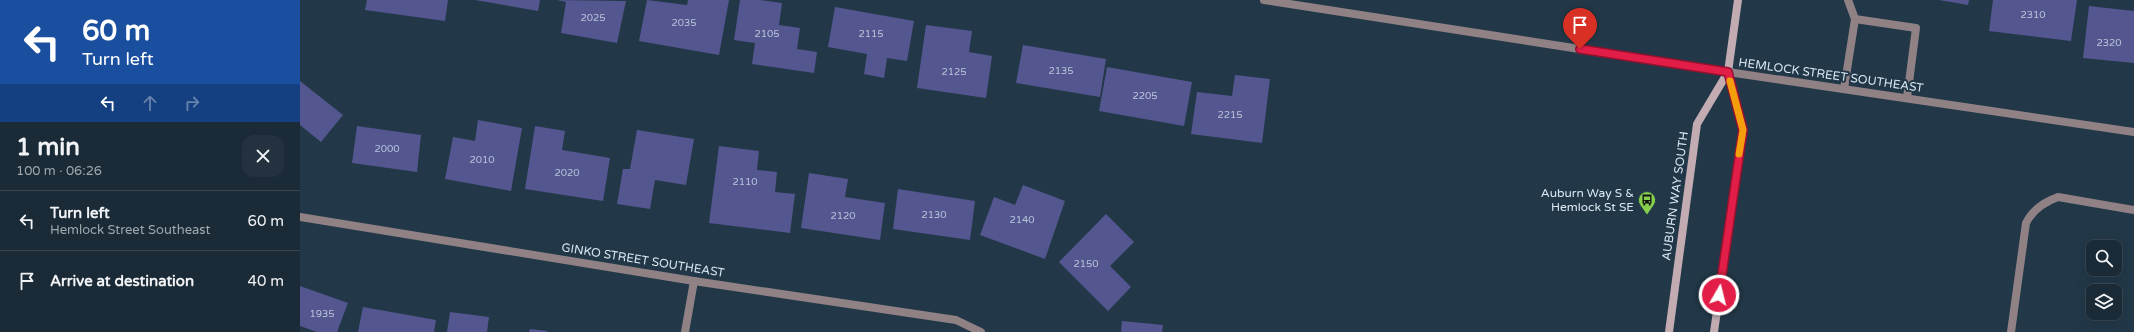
<!DOCTYPE html>
<meta charset="utf-8">
<style>
body{margin:0;font-family:"Varela Round",sans-serif;background:#23323e;color:#f1f3f6;height:100vh;display:flex;flex-direction:column;font-size:15px;white-space:nowrap}
*{box-sizing:border-box;margin:0}
p{font-size:13px;color:#9fa7ad}
.icon{flex:none;width:22px;height:22px;fill:none;stroke:currentColor;stroke-width:2;stroke-linecap:round;stroke-linejoin:round}
.map{position:relative;flex:1;overflow:hidden}
.drawer{display:flex;flex-direction:column;background:#1a2a36;width:300px}
.drawer>*{flex:none}
.hud{background:#1a4fa0;color:#fff;overflow:hidden}
.controls{position:absolute;left:1786px;top:240px;display:grid;gap:8px}
.controls a{display:grid;place-items:center;width:36px;height:36px;border-radius:8px;background:#1a2a36;box-shadow:0 4px 16px #0002,0 0 0 1px #384651;font-size:20px}
.pin{position:absolute;display:grid;place-items:center;width:34px;height:34px;color:#fff;margin:-41px -17px;border-radius:50% 50% 50% 0;rotate:-45deg;box-shadow:0 0 4px #0007}
.pin .icon{rotate:45deg}
.me{position:absolute;width:44px;margin:-22px;rotate:8deg;stroke-linejoin:round;filter:drop-shadow(0 0 3px #0008)}
.turn{display:flex;align-items:center;gap:14px;height:84px;padding:0 16px;font-size:18px}
.turn .icon{width:52px;height:52px;stroke-width:2.5}
.turn b{display:block;font-size:28px;line-height:34px}
.lanes{display:flex;align-items:center;height:38px;padding:0 16px;background:#0003;justify-content:center;gap:20px;direction:ltr}
.lanes .off{opacity:.35}
.round{display:grid;place-items:center;flex:none;width:42px;height:42px;border-radius:12px;background:#23323e}
.head{display:flex;align-items:center;justify-content:space-between;height:68px;padding:0 16px}
h1{font-size:24px;font-weight:800;line-height:30px}
ul{padding:0;list-style:none}
li{display:flex;align-items:center;gap:12px;height:60px;padding:0 16px;border-top:1px solid #384651}
li div{flex:1}
li b{display:block;font-size:15px}
li em{font-style:normal}
main{display:flex;flex:1;min-height:0}
.map>svg:first-child{display:block}
</style>
<main>
<section class="drawer">
<div class="hud">
<div class="turn"><svg class="icon" aria-label="left" viewBox="0 0 24 24"><path d="M17 20v-9H6M10 6l-5 5 5 5"/></svg><div><b>60 m</b>Turn left</div></div>
<div class="lanes"><svg class="icon" aria-label="left" viewBox="0 0 24 24"><path d="M17 20v-9H6M10 6l-5 5 5 5"/></svg><svg class="icon off" aria-label="ahead" viewBox="0 0 24 24"><path d="M12 20V5M6 11l6-6 6 6"/></svg><svg class="icon off" aria-label="right" viewBox="0 0 24 24"><path d="M7 20v-9h11M14 6l5 5-5 5"/></svg></div>
</div>
<div class="head"><div><h1>1 min</h1><p>100 m · 06:26</p></div><a class="round"><svg class="icon" aria-label="close" viewBox="0 0 24 24"><path d="M6 6l12 12M18 6L6 18"/></svg></a></div>
<ul>
<li><svg class="icon" aria-label="left" viewBox="0 0 24 24"><path d="M17 20v-9H6M10 6l-5 5 5 5"/></svg><div><b>Turn left</b><p>Hemlock Street Southeast</p></div><em>60 m</em></li>
<li><svg class="icon" aria-label="arrive" viewBox="0 0 24 24"><path d="M6 21V4h12l-3 4 3 4H6"/></svg><div><b>Arrive at destination</b></div><em>40 m</em></li>
</ul>
</section>
<div class="map">
<svg width="1834" height="332" viewBox="0 0 1834 332">
<rect width="100%" height="100%" fill="#223848"/>
<!-- building -->
<g fill="#54568f">
<polygon points="67,0 148,0 145,21 65,10"/>
<polygon points="175,0 240,0 238,11"/>
<polygon points="257,0 326,1 317,43 261,33 266,2"/>
<polygon points="347,0 387,5 388,0 429,0 419,55 339,41"/>
<polygon points="440,0 461,0 482,3 479,25 500,28 497,49 517,52 514,73 452,64 455,43 434,40"/>
<polygon points="1639,0 1669,0 1668,5"/>
<polygon points="1693,0 1777,0 1771,41 1689,31"/>
<polygon points="1789,6 1834,11 1834,63 1783,58"/>
<polygon points="535,7 614,21 607,61 587,58 584,78 564,74 567,54 528,47"/>
<polygon points="626,25 672,31 669,52 692,56 686,98 617,88"/>
<polygon points="723,45 806,59 800,97 716,83"/>
<polygon points="807,67 892,82 884,126 799,111"/>
<polygon points="935,75 970,79 962,143 891,134 897,92 932,96"/>
<polygon points="0,81 43,115 21,142 0,125"/>
<polygon points="178,120 222,128 211,191 145,179 153,137 175,141"/>
<polygon points="57,126 121,135 117,172 52,163"/>
<polygon points="235,126 265,131 262,150 310,158 303,201 225,189"/>
<polygon points="337,130 394,139 386,185 355,180 350,209 317,204 323,169 330,169"/>
<polygon points="419,146 459,151 457,170 477,172 475,192 495,194 490,233 409,223"/>
<polygon points="509,173 548,179 545,197 585,203 580,240 501,228"/>
<polygon points="723,185 765,201 745,259 680,235 694,197 715,205"/>
<polygon points="598,189 675,201 670,240 593,229"/>
<polygon points="806,214 834,242 810,266 831,287 808,311 759,262"/>
<polygon points="0,286 48,303 37,332 17,332 0,326"/>
<polygon points="63,307 136,320 134,332 58,332"/>
<polygon points="150,312 189,317 187,332 147,332"/>
<polygon points="822,321 863,325 862,332 821,332"/>
<polygon points="230,329 247,331 247,332 229,332"/>
</g>
<g fill="none" stroke-linecap="round" stroke-linejoin="round">
<!-- service -->
<g stroke="#8f8184" stroke-width="8">
<polyline points="1555,19 1616,28 1607,98"/>
<polyline points="1544,89 1555,19 1548,0"/>
<path d="M1711,332L1726,223C1733,209 1744,202 1758,197L1834,210"/>
</g>
<!-- minor -->
<g stroke="#8f8184" stroke-width="8">
<polyline points="964,0 1428,72 1834,132"/>
<polyline points="0,217 394,281 656,320 681,332"/>
<polyline points="385,332 394,281"/>
</g>
<!-- secondary -->
<g stroke="#c2acb1" stroke-width="8">
<polyline points="1369,332 1397,124 1428,72"/>
<polyline points="1414,332 1443,130 1428,72 1438,0"/>
</g>
</g>
<g fill="none" stroke-linecap="round" stroke-linejoin="round">
<!-- route casing -->
<g stroke="#92132f" stroke-width="10">
<polyline id="route" points="1280,49 1428,72 1443,130 1419,295"/>
</g>
<!-- route -->
<use href="#route" stroke="#e11d48" stroke-width="7"/>
<!-- slow -->
<polyline stroke="#f59e0b" stroke-width="7" points="1430,81 1443,130 1439,154"/>
</g>
<!-- icons -->
<defs>
<g id="bus-pin" transform="scale(0.9)"><path d="M0 17L-7.5 6A9.5 9.5 0 1 1 7.5 6Z" fill="#85cf4c" stroke="#223848"/><path d="M-5-6H5V4H4V6H2V4H-2V6H-4V4H-5ZM-3.5-4V0h7V-4ZM-3.5 1.2v1.5H-2V1.2ZM2 1.2v1.5H3.5V1.2Z" fill="#111"/></g>
</defs>
<g fill-rule="evenodd">
<use href="#bus-pin" x="1347" y="200"/>
</g>
<g text-anchor="middle" dominant-baseline="central" stroke-width="4" stroke-linejoin="round" paint-order="stroke">
<!-- number labels -->
<g font-size="10" fill="#b9c4da">
<text x="1733" y="15">2310</text>
<text x="293" y="18">2025</text>
<text x="384" y="23">2035</text>
<text x="467" y="34">2105</text>
<text x="571" y="34">2115</text>
<text x="1809" y="43">2320</text>
<text x="761" y="71">2135</text>
<text x="654" y="72">2125</text>
<text x="845" y="96">2205</text>
<text x="930" y="115">2215</text>
<text x="87" y="149">2000</text>
<text x="182" y="160">2010</text>
<text x="267" y="173">2020</text>
<text x="445" y="182">2110</text>
<text x="634" y="215">2130</text>
<text x="543" y="216">2120</text>
<text x="722" y="220">2140</text>
<text x="786" y="264">2150</text>
<text x="22" y="314">1935</text>
</g>
<!-- street labels -->
<g font-size="12" fill="#dbe8f3" stroke="#223848">
<text transform="translate(1531 75) rotate(8)">HEMLOCK STREET SOUTHEAST</text>
<text transform="translate(1375 196) rotate(-82)">AUBURN WAY SOUTH</text>
<text transform="translate(343 260) rotate(9)">GINKO STREET SOUTHEAST</text>
</g>
<!-- poi labels -->
<g font-size="12" fill="#dbe8f3" stroke="#223848" text-anchor="end">
<text x="1334" y="193">Auburn Way S &amp;<tspan x="1334" dy="14">Hemlock St SE</tspan></text>
</g>
</g>
</svg>
<div class="controls">
<a><svg class="icon" aria-label="search" viewBox="0 0 24 24"><circle cx="10" cy="10" r="6"/><path d="M15 15l6 6"/></svg></a>
<a><svg class="icon" aria-label="layers" viewBox="0 0 24 24"><path d="M12 4l9 5-9 5-9-5zM3 14l9 5 9-5"/></svg></a>
</div>
<div class="pin" style="left:1280px;top:49px;background:#d93025"><svg class="icon" aria-label="arrive" viewBox="0 0 24 24"><path d="M6 21V4h12l-3 4 3 4H6"/></svg></div>
<svg class="me" style="left:1419px;top:295px" viewBox="-20 -20 40 40"><circle r="17" fill="#e11d48" stroke="#fff" stroke-width="3"/><path d="M0-11L8 9 0 5-8 9z" fill="#fff"/></svg>
</div>
</main>
